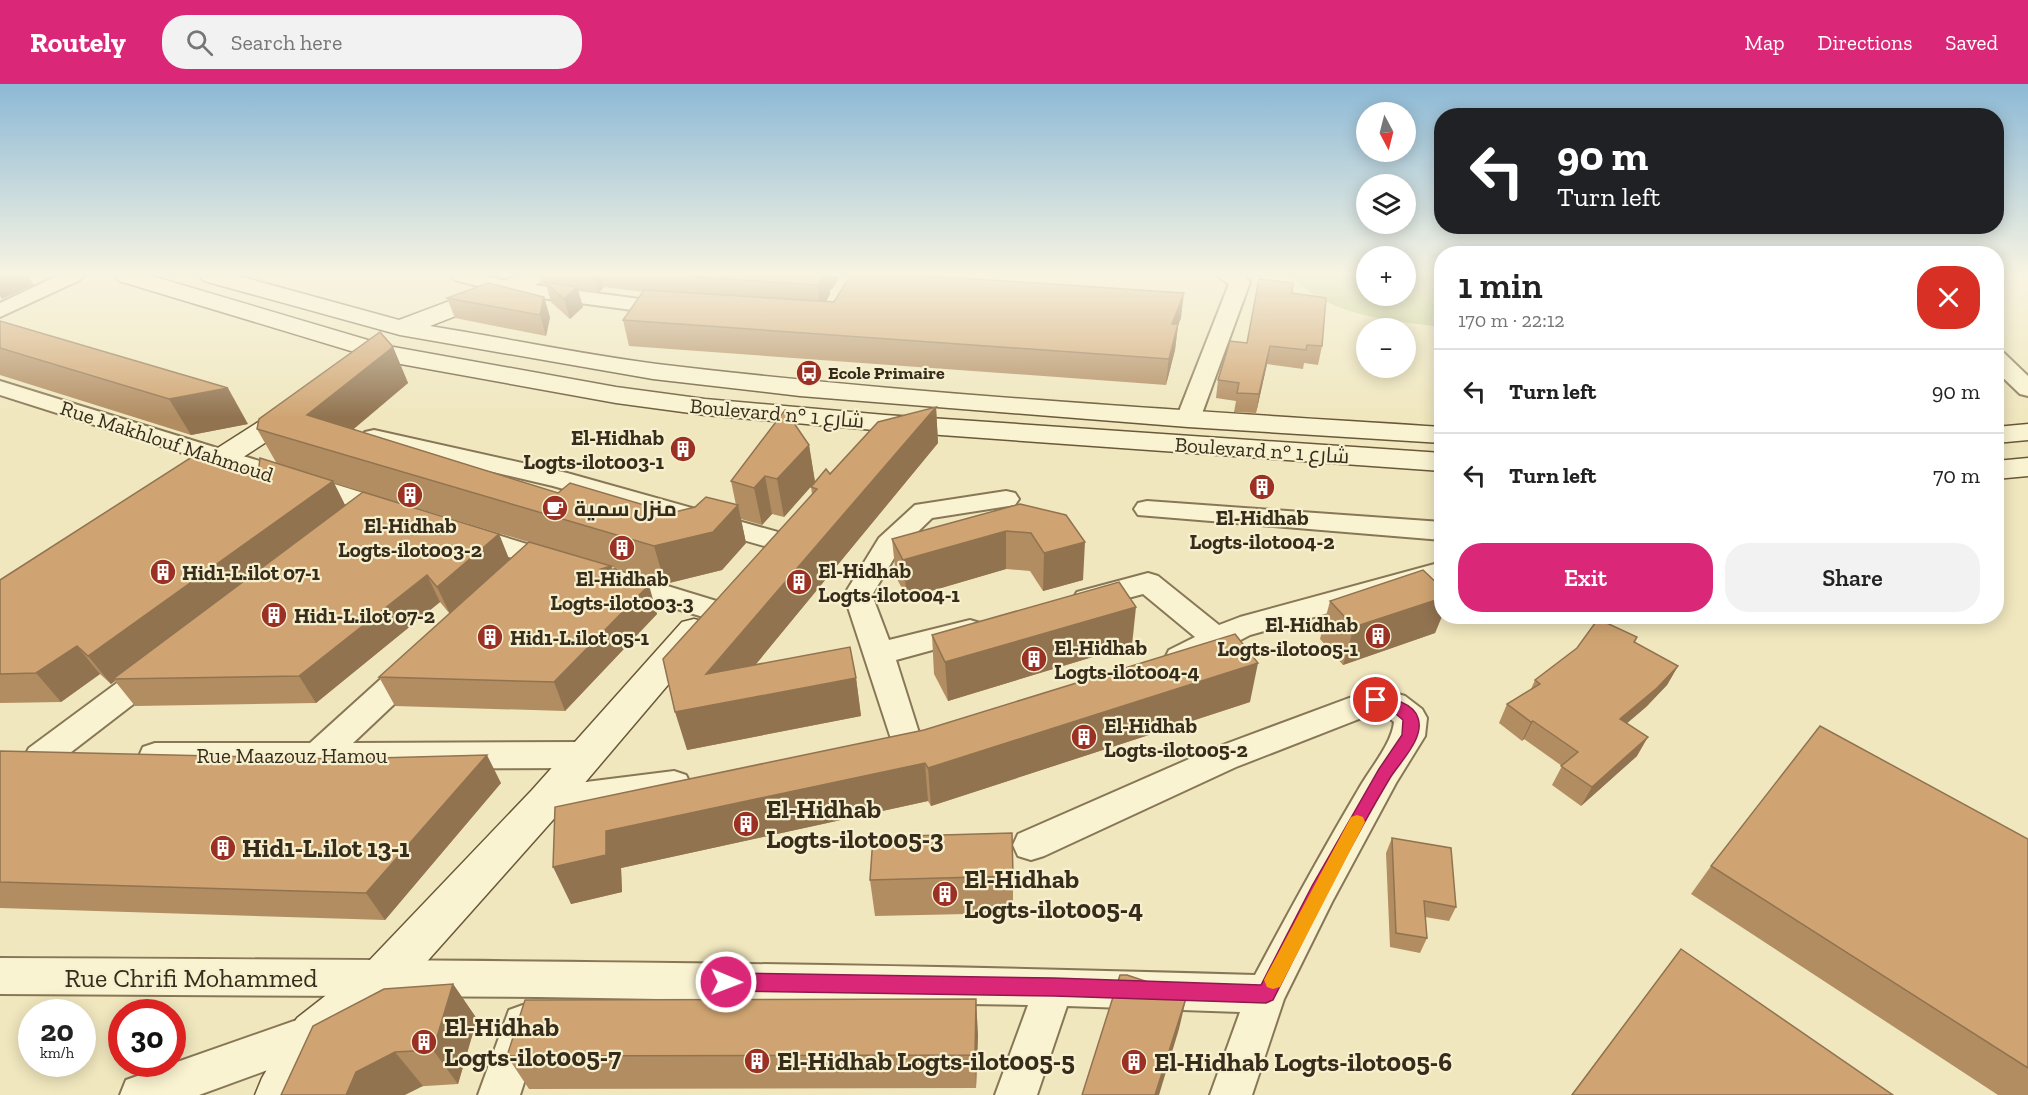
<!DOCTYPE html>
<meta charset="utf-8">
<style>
body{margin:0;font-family:"Zilla Slab",Cairo,serif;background:#f2f2f2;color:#222;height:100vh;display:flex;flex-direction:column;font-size:22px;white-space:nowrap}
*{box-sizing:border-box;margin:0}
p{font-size:20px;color:#767676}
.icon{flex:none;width:33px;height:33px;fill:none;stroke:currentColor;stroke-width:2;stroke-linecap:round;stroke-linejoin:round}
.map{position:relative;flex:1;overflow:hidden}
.drawer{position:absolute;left:1434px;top:162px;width:570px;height:378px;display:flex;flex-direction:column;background:#fff;border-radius:24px;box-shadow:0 3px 15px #0003}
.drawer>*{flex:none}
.banner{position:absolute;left:1434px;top:24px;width:570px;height:126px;border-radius:24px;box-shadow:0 3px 15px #0003;background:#202124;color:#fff;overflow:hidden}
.needle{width:39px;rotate:173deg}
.tools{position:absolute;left:1356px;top:18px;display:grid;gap:12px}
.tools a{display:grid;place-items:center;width:60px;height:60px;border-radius:50%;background:#fff;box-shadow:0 3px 15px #0003;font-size:30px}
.speed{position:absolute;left:18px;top:915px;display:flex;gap:12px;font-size:30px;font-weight:700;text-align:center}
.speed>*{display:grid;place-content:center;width:78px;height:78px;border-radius:50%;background:#fff;box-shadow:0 3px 15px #0003;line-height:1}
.speed small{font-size:15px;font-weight:400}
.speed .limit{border:9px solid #d22;background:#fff;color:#111}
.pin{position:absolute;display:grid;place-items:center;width:51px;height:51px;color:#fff;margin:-26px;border:3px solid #fff;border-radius:50%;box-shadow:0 2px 6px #0007}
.me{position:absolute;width:66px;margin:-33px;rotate:91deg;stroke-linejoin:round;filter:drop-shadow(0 0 4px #0008)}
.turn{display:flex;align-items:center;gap:21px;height:126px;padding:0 24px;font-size:27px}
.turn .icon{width:78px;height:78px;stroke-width:2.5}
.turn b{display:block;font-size:42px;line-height:51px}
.round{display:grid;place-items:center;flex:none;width:63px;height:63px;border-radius:24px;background:#f2f2f2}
.summary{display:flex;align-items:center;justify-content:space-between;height:102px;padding:0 24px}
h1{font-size:36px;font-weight:600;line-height:45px}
.primary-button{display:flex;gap:12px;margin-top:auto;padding:12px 24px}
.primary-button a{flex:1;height:69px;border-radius:24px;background:#db2777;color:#fff;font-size:24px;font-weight:600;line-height:69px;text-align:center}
.primary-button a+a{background:#f2f2f2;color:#222}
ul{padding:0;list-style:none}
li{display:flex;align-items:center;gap:18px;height:84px;padding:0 24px;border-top:2px solid #e0e0e0}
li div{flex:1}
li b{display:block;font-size:22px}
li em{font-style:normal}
header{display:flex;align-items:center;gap:36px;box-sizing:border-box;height:84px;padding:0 30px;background:#db2777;color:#fff}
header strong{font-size:28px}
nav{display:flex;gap:33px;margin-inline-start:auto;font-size:21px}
.search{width:420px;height:54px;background:#f2f2f2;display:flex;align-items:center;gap:15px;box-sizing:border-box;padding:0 21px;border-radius:24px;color:#767676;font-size:22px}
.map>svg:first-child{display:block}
</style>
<header>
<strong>Routely</strong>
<div class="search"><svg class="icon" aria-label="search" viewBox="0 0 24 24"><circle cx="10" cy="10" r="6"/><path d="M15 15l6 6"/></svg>Search here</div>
<nav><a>Map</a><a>Directions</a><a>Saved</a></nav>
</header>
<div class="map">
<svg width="2028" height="1011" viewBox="0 0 2028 1011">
<rect width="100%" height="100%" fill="#f0e7be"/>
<!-- green -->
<path fill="#c0ce92" d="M1291,192H1366V212H1406V192H1441V243C1390,236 1329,233 1291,192Z"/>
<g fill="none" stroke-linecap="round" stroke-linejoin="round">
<!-- street casing -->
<g stroke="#887756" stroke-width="4">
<g id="street">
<polygon points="57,192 83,192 80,196 0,233 0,219"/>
<polygon points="452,192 486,192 505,197 670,219 677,221 680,225 677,229 670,231 505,209 455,196"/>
<polygon points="1217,192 1244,192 1250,198 1200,335 1196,340 1188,342 1180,340 1176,335 1229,200"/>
<polygon points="1996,267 2004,269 2028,292 2028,312 2020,310 1996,287"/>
<polygon points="0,297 399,420 403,426 399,432 390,434 381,432 0,311"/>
<polygon points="374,346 567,389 792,452 796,458 792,464 782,467 553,402 365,358 362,353 365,348"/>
<polygon points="1006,407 1015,409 1019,415 1015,421 932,434 899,466 872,511 889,556 970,536 980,539 985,546 980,553 896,576 920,652 915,661 904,665 893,661 844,511 879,454 915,421"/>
<polygon points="1147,417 1442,438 1442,456 1138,431 1134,425 1138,419"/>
<polygon points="468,442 566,472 570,479 566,486 556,488 458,457 454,451 458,445"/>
<polygon points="1442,478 1442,497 1250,551 1191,582 1180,585 1169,582 1165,574 1169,566 1195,553 1143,510 1087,525 1077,522 1073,515 1077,508 1148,489 1158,492 1219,541 1240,533"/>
<polygon points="615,486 723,519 728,526 723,533 713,536 605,503 601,496 605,489"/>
<polygon points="415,571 426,574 430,582 426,590 353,659 584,658 596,662 600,671 596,680 584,684 155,685 143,681 139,672 143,663 155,659 310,659 404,574"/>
<polygon points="155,576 166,579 170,587 166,595 53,682 41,686 29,682 24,673 29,664 144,579"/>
<path d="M1376,604L1405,612L1422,625L1427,634L1425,652L1396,699L1332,818L1284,915L1252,1011H1210L1240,928L1067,922L1037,1011H995L1028,921L538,913L0,910V874C418,876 837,878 1255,891C1288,829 1322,767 1358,706C1369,686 1392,660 1394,638L1384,630L1377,628L1236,683L1044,772L1031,776L1018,772L1013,761L1018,750L1212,665Z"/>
<polygon points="674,687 686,691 691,701 686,711 674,715 546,731 534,727 529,717 534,707 546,703"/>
<polygon points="523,921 537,926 543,940 520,1011 478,1011 509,926"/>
<polygon points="314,930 328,936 334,950 328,964 199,1011 120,1011 126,996"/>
</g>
</g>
<!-- secondary casing -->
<g stroke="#6a5839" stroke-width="3">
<g id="secondary">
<polygon points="115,192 152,192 388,262 616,303 705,315 885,331 1442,369 1442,387 885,347 705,331 616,319 384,277 119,197"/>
<path d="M200,192H239L399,236L516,192H549L545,197L430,242C505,254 581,270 657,280C917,311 1180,326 1442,343V359L1188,343L800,312L653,295L400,251L204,197Z"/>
<polygon points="298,317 308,319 312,325 308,331 191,407 180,410 169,407 165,401 169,395 288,319"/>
<polygon points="2028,340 2028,356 1996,359 1996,343"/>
<polygon points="2028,374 2028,392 1996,395 1996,377"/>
<polygon points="694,535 706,538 711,547 706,556 560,728 398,910 331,966 306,1011 255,1011 262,994 297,934 366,880 532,706 682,538"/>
</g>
</g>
<!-- street -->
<use href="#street" fill="#faf3d1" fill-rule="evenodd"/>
<!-- secondary -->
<use href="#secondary" fill="#faf3d1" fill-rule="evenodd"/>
</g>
<!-- wall -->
<g fill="#b28d62" fill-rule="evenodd">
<polygon points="539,192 840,192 833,204 830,206 830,210 826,217 1181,234 1178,241 1175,266 1166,301 629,262 623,236 643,208 604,203 598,209 578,206 583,223 570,235 551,218 546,201 542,201"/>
<polygon points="1292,209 1322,262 1318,281 1304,279 1303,285 1267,280 1256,329 1234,328 1236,317 1216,314 1218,296 1247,259"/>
<polygon points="447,214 550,233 546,252 455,234"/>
<polygon points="0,237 248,340 191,351 0,291"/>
<path d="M393,263L408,299L353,345L558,409L671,429L736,421L731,397L809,361L815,398L784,433L772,430L762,441L741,435L746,459L722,486L665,500L612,483L613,489L657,530L565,627L395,622L379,593L450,530L440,518L316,619L135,622L115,597L111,600L100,590L61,618L0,619V496L258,390L277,380L257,345ZM334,399L548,464L509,476L499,450L345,421Z"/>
<polygon points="936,323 938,359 755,581 856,594 861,632 687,666 812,410 811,403"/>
<polygon points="1020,420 1083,496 1043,507 1030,487 1006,485 907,514 896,493 892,455"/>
<polygon points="1442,504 1442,532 1435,549 1343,581 1320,555 1330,517"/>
<polygon points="932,551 1132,561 948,617 934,590"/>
<polygon points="1637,553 1635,558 1678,582 1667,601 1646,623 1626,639 1637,672 1581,722 1552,701 1562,682 1524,655 1522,657 1499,639 1507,620 1531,605 1535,596"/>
<polygon points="1250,618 931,722 928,717 621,784 622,808 571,820 555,723"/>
<polygon points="0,667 501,699 385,836 0,824"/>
<polygon points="1392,754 1456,823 1449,837 1425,833 1427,854 1420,869 1390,863 1386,769"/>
<polygon points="2028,755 2028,1011 1998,1011 1691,810 1711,782"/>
<polygon points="1013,792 1013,829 875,832 870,796"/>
<polygon points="1681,865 1893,1011 1571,1011"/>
<polygon points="453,900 477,935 458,1000 281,1011"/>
<polygon points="978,950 976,1004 529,1005 507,972"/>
</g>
<!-- shaded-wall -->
<g fill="#917350">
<polygon points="0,192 28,192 34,201 2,215 0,212"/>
<polygon points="593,192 601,192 604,203 598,209"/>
<polygon points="818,192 840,192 833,204 830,206 830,210 821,227 817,201"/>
<polygon points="577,203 583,223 570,235 564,215"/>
<polygon points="1184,209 1181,234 1178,241 1175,266 1166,301 1172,240"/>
<polygon points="544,213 550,233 546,252 540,231"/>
<polygon points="1270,262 1267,280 1256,329 1259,310"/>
<polygon points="393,263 408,299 329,366 307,331"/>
<polygon points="228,304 248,340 191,351 169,315"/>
<polygon points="936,323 938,359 724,619 856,594 861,632 687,666 675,628 706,590"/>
<polygon points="809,361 815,398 784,433 777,395"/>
<polygon points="765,392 772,430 762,441 754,404"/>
<polygon points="333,397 347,425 113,595 115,597 111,600 88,572"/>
<polygon points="738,421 746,459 722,486 665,500 654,462"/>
<polygon points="1006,447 1006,485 907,514 903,476"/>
<polygon points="499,450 510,477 450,530 437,503"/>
<polygon points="1085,458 1083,496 1043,507 1044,469"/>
<polygon points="611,482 620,511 601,485"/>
<polygon points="427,491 440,518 316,619 299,592"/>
<polygon points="649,501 657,530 565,627 554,598"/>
<polygon points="1442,514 1442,532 1435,549 1343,581 1354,543"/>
<polygon points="1136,523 1132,561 948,617 945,578"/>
<polygon points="77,562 100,590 61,618 36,589"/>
<polygon points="1258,579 1250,618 931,722 928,684"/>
<polygon points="1678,582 1667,601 1646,623 1610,654 1620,635"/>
<polygon points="1533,637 1524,655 1522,657 1531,638"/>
<polygon points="1648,653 1637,672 1581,722 1592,703"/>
<polygon points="487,671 501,699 385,836 366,809"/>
<polygon points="925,679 928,717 621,784 622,808 571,820 553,783 606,747"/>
<polygon points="453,900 477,935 458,1000 433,966"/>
<polygon points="1187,911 1179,945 1159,1011 1155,1011"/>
<polygon points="976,915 978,950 976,1004 975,971"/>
<polygon points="395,968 423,1002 405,1011 346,1011 356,988"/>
</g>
<!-- building -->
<g fill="#cfa472" stroke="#917350" stroke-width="1.5">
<polygon points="684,192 823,192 817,201"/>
<polygon points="850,192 929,192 1184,209 1172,240 1178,240 1169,275 623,236 644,206 834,218"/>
<polygon points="1259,195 1293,199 1292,209 1326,214 1322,262 1307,261 1306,266 1270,262 1259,310 1237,309 1239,299 1218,296 1230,257 1247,259"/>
<polygon points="545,198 577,203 564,215"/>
<polygon points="488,199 544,213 540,231 447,214"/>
<polygon points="0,237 228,304 169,315 0,264"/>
<polygon points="380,248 393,263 307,331 558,409 570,399 671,429 695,423 706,413 738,421 713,448 654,462 257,345 259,335"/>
<polygon points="936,323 706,590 850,563 856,594 675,628 663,575 817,405 811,403 826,385 830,390 878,338"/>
<polygon points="785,326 809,361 777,395 765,392 754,404 731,397"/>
<polygon points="198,369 258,390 260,374 333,397 88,572 77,562 36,589 0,590 0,496"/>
<polygon points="363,408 499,450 437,503 427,491 299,592 113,595"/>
<polygon points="1020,420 1066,431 1085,458 1044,469 1031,449 1006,447 903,476 892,455"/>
<polygon points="529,458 611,482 601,485 649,501 554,598 379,593"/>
<polygon points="1423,486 1442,504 1442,514 1354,543 1330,517"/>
<polygon points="1119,498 1136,523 945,578 932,551"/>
<polygon points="1598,535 1637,553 1634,558 1678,582 1657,604 1620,635 1648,653 1592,703 1561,682 1578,668 1533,637 1531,638 1507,620 1540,600 1535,596 1577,564"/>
<polygon points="1235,550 1258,579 928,684 925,679 606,747 606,771 553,783 555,723 924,646"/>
<polygon points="1820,642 2028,755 2028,984 1711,782"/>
<polygon points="0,667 339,675 487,671 366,809 0,798"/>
<polygon points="1012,749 1013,792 870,796 873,753"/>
<polygon points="1392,754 1451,764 1456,823 1424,817 1427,854 1396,849"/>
<polygon points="1681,865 1893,1011 1572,1011"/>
<polygon points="1120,891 1127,891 1187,911 1155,1011 1082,1011"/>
<polygon points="453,900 433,966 395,968 356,988 346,1011 281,1011 313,942 384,905"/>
<polygon points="976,915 975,971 507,972 525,916"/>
</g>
<!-- sky -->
<linearGradient id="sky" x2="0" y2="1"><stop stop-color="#8cb9d6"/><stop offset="0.57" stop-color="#f8f4e2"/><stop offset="1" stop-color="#f8f4e2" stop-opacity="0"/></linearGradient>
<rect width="2028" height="334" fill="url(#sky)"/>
<!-- route -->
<path fill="#db2777" stroke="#8e194d" stroke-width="1.5" d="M1376,611C1389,613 1414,619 1418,634C1425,654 1400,678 1390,694C1347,766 1310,842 1273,916L1266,919L1054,912L726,907L719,904L716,898L719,892L726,889L1054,894L1261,901L1312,802L1379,685L1402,651L1403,636L1390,625L1371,620L1369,616L1371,612Z"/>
<!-- slow -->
<polygon fill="#f59e0b" points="1357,731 1363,733 1365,738 1280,903 1273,905 1267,903 1264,896 1267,890 1351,733"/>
<!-- icons -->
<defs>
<g id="bus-disc" transform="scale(1.35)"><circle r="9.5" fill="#9a3124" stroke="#f7f0ce"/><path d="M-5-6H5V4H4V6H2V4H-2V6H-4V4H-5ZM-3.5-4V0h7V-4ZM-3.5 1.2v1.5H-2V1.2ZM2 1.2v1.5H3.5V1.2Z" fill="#fff"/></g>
<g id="building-disc" transform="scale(1.35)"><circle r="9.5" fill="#9a3124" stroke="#f7f0ce"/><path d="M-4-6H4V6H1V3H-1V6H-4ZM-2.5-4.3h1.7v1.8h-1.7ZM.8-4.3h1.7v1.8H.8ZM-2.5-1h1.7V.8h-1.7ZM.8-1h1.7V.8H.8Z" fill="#fff"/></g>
<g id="cafe-disc" transform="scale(1.35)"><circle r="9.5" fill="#9a3124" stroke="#f7f0ce"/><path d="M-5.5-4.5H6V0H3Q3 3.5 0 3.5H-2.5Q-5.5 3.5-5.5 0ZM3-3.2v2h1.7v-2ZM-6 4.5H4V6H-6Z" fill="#fff"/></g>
</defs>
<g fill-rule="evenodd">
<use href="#bus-disc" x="809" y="289"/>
<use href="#building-disc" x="683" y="365"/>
<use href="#building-disc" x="1262" y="403"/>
<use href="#building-disc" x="410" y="411"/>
<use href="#cafe-disc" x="555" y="424"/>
<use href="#building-disc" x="622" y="464"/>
<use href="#building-disc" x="163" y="488"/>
<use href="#building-disc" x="799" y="498"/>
<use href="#building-disc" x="274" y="531"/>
<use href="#building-disc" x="1378" y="552"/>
<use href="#building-disc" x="490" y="553"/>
<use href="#building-disc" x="1034" y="575"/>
<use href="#building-disc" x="1084" y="653"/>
<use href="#building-disc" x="746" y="740"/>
<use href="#building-disc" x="223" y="764"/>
<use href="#building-disc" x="945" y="810"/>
<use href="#building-disc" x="424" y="958"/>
<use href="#building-disc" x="757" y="977"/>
<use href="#building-disc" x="1134" y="978"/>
</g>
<g text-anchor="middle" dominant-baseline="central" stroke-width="4.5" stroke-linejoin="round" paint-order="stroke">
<!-- far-poi labels -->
<g font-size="18" font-weight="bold" fill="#372c1b" stroke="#f7f0ce" text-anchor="start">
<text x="828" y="289">Ecole Primaire</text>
</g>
<!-- street labels -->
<g font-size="21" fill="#372c1b" stroke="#f7f0ce">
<text transform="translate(777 329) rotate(5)">Boulevard n° شارع 1</text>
<text transform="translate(167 357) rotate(18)">Rue Makhlouf Mahmoud</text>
<text transform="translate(1262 366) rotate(4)">Boulevard n° شارع 1</text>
<text x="292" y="671">Rue Maazouz Hamou</text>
</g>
<!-- poi labels -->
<g font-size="21" font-weight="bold" fill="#372c1b" stroke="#f7f0ce" text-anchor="start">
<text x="664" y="353" text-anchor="end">El-Hidhab<tspan x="664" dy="24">Logts-ilot003-1</tspan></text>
<text x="574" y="424">منزل سمية</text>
<text x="1262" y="433" text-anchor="middle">El-Hidhab<tspan x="1262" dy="24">Logts-ilot004-2</tspan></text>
<text x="410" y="441" text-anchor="middle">El-Hidhab<tspan x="410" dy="24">Logts-ilot003-2</tspan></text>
<text x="818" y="486">El-Hidhab<tspan x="818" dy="24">Logts-ilot004-1</tspan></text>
<text x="182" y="488">Hid1-L.ilot 07-1</text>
<text x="622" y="494" text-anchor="middle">El-Hidhab<tspan x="622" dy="24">Logts-ilot003-3</tspan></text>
<text x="294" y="531">Hid1-L.ilot 07-2</text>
<text x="1358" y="540" text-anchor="end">El-Hidhab<tspan x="1358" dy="24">Logts-ilot005-1</tspan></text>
<text x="510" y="553">Hid1-L.ilot 05-1</text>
<text x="1054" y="563">El-Hidhab<tspan x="1054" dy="24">Logts-ilot004-4</tspan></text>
<text x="1104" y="641">El-Hidhab<tspan x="1104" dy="24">Logts-ilot005-2</tspan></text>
</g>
<!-- near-poi labels -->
<g font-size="26" font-weight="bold" fill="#372c1b" stroke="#f7f0ce" text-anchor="start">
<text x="766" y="725">El-Hidhab<tspan x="766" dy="30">Logts-ilot005-3</tspan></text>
<text x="242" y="764">Hid1-L.ilot 13-1</text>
<text x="964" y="795">El-Hidhab<tspan x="964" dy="30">Logts-ilot005-4</tspan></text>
<text x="444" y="943">El-Hidhab<tspan x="444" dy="30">Logts-ilot005-7</tspan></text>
<text x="777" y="977">El-Hidhab Logts-ilot005-5</text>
<text x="1154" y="978">El-Hidhab Logts-ilot005-6</text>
</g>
<!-- near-street labels -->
<g font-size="26" fill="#372c1b" stroke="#f7f0ce">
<text x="191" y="894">Rue Chrifi Mohammed</text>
</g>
</g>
</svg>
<div class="tools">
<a><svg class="needle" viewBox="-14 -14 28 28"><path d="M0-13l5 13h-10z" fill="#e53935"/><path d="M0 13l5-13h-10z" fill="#767676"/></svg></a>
<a><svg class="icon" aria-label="layers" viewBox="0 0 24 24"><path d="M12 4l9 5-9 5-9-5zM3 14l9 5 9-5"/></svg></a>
<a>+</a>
<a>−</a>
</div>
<div class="speed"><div>20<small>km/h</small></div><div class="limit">30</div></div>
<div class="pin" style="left:1376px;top:616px;background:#d93025"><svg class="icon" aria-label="arrive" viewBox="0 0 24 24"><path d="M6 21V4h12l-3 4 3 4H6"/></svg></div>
<svg class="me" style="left:726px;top:898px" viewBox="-20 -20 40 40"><circle r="17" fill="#db2777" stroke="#fff" stroke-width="3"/><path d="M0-11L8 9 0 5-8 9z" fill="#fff"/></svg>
<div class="banner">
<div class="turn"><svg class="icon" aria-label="left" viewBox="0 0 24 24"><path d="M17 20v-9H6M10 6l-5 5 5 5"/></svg><div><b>90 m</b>Turn left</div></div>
</div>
<section class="drawer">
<div class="summary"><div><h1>1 min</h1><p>170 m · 22:12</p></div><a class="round" style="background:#d93025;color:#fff"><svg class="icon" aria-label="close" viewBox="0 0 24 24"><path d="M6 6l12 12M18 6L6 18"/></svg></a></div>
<ul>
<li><svg class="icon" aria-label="left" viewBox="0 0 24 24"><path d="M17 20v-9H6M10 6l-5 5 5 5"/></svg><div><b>Turn left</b></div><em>90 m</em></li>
<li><svg class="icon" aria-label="left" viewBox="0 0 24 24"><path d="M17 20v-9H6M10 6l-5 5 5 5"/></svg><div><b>Turn left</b></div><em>70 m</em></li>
</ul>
<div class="primary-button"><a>Exit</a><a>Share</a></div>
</section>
</div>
